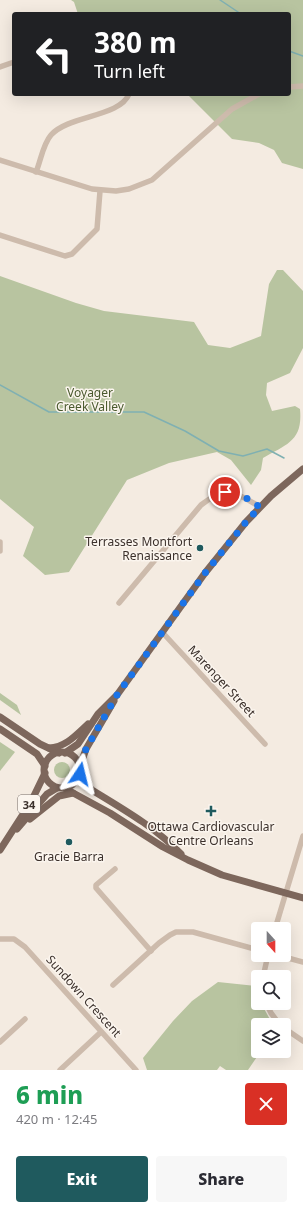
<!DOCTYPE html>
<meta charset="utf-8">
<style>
body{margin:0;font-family:"Noto Sans",sans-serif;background:#f7f7f7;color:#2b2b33;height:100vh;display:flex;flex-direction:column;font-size:15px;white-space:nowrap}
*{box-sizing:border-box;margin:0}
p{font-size:13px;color:#7c7c81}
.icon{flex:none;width:22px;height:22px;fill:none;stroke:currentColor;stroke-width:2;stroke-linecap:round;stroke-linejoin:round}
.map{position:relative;height:1070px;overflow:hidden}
.side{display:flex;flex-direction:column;background:#fff;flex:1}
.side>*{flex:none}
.top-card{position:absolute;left:12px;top:12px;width:279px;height:84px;border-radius:4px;box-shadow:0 4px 16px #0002;background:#202124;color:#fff;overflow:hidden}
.needle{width:26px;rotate:159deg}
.fabs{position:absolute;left:251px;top:922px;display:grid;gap:8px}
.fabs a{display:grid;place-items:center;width:40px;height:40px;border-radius:4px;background:#fff;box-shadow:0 4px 16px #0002;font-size:20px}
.pin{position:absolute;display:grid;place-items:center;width:34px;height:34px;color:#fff;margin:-17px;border:2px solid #fff;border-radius:50%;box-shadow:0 1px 4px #0007}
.me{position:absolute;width:44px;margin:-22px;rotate:10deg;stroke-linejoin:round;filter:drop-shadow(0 0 3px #0008)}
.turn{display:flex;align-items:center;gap:14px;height:84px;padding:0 16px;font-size:18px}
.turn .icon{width:52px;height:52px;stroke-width:2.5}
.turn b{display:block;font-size:28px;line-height:34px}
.round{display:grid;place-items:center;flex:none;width:42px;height:42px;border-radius:4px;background:#f7f7f7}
.overview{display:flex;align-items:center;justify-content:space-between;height:68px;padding:0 16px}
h1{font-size:24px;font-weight:800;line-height:30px;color:#1e9e55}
.cta{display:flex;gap:8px;margin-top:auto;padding:8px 16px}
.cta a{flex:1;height:46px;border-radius:4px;background:#1f5a5e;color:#fff;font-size:16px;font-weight:800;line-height:46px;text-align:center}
.cta a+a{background:#f7f7f7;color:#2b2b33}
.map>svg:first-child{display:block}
</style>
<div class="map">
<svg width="303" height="1070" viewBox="0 0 303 1070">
<rect width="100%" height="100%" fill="#f4ebe1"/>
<!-- green -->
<g fill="#b8c4a0">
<polygon points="71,0 303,0 303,169 282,163 274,150 259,143 232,139 187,94 289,94 289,14 78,14 74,2"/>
<path d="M277,270H283L303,291V348L290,373L267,383L266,395L272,411L295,406L300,409C303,441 287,444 263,458L261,470L251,485L231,460L217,452L169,463L127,480L69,572L45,575L23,556L34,527L0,499V276L76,303L104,311L194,322L208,345L230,348L261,336L269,284Z"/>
<polygon points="0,693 17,705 21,715 0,700"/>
<polygon points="0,742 15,752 0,771"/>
<circle cx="62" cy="770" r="8"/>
<polygon points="218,982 257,986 258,1003 261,1003 273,1025 258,1025 258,1051 261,1051 248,1070 226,1070 220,1066 217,1070 147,1070 143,1058 173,1021 192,1001"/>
</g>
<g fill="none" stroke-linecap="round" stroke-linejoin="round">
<!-- stream -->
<g stroke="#7fb0b2" stroke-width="1.5">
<polyline points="220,0 241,14"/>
<polyline points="289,51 303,56"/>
<polyline points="0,385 49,412 144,412 185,431 219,451 243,456 267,449 284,458"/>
</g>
<!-- minor -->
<g stroke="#cdbbac" stroke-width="5.5">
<polyline points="0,67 14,62"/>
<polyline points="289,87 303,86"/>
<polyline points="0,160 92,189 116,191 129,189 152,180 232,109 259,94"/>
<path d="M36,172C41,160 43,144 51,135C69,115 120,117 129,94"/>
<polyline points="0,235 65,256 72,254 97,229 100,191"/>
<polyline points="0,542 0,551"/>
<path d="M119,603L201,505C225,486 236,492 260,507"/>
<polyline points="163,633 265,744"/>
<polyline points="115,869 96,885 96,888 151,951"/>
<polyline points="275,929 303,836"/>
<polyline points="0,939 14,939 25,947 136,1070"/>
<polyline points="277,955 303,962"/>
<polyline points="263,977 268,955"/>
<polyline points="113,985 159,943 170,935 176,932 193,932 258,950"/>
<polyline points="266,1003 271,1013 280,1025"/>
<polyline points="284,1028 303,1041"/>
<polyline points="0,1042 25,1019"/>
<polyline points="60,1070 101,1032"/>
</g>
<!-- major -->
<g stroke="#7d675c" stroke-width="7">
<polyline points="0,717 40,744 59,753"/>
<polyline points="0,729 37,754 45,766"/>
<path d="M49,748C66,747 76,735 88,724"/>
<circle cx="62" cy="770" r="18"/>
<polyline points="65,753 78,744 98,714 117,695 205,573 246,522 271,496 303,469"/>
<polyline points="80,766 86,749 114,701"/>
<path d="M80,774L86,785L92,790C123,809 155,827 181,854"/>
<polyline points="64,788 110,813 163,847 188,860 222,875 303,898"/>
<polyline points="30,819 59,796 73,793"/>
<polyline points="17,829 47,794 57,788"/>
<polyline points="0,850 31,802 45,773"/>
</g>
</g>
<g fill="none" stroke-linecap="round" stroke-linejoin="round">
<!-- route -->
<polyline stroke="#1a73e8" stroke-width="7" stroke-dasharray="0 12.6" points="80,774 80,766 86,749 117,695 205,573 246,522 260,507 240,494 225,492"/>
</g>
<!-- markers -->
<g fill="#1f5a5e" stroke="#fbf5ee" stroke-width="1.5">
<circle cx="200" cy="548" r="4"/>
<path d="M209 805h4v4h4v4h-4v4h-4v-4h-4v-4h4z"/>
<circle cx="69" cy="842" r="4"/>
</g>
<g text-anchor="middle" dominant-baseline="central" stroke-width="3" stroke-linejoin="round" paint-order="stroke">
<!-- shield labels -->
<rect fill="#fbf5ee" stroke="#756b66" stroke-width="1" x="18" y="795" width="22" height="18" rx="3"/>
<g font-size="11" font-weight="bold" fill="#3b302b">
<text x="29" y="804">34</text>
</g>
<!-- park labels -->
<g font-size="12" fill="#4a5a2e" stroke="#fbf5ee">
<text x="90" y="392">Voyager<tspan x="90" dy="14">Creek Valley</tspan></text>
</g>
<!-- poi labels -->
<g font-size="12" fill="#3b302b" stroke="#fbf5ee">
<text x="192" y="541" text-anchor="end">Terrasses Montfort<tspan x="192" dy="14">Renaissance</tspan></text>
<text x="211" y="826">Ottawa Cardiovascular<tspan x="211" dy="14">Centre Orleans</tspan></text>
<text x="69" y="856">Gracie Barra</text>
</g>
<!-- street labels -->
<g font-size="12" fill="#3b302b" stroke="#fbf5ee">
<text transform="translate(222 681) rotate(47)">Marenger Street</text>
<text transform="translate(84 996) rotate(48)">Sundown Crescent</text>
</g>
</g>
</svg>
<div class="fabs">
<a><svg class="needle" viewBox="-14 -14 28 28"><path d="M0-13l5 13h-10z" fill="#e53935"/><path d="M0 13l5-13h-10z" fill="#7c7c81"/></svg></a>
<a><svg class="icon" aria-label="search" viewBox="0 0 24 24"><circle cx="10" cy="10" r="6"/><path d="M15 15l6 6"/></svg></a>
<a><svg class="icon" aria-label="layers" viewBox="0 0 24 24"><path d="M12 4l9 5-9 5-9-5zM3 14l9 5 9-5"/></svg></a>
</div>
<div class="pin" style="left:225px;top:492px;background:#d93025"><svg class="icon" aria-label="arrive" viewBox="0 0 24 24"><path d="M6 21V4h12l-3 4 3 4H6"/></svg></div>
<svg class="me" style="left:80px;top:774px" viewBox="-20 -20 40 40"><path d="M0-17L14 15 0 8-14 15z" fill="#1a73e8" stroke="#fff" stroke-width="4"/></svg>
<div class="top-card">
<div class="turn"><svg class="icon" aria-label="left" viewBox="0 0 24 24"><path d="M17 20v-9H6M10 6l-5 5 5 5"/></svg><div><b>380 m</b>Turn left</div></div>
</div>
</div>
<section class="side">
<div class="overview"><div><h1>6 min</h1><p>420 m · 12:45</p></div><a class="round" style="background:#d93025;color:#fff"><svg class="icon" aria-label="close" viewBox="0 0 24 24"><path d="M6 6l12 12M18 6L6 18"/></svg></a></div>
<div class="cta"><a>Exit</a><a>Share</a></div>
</section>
